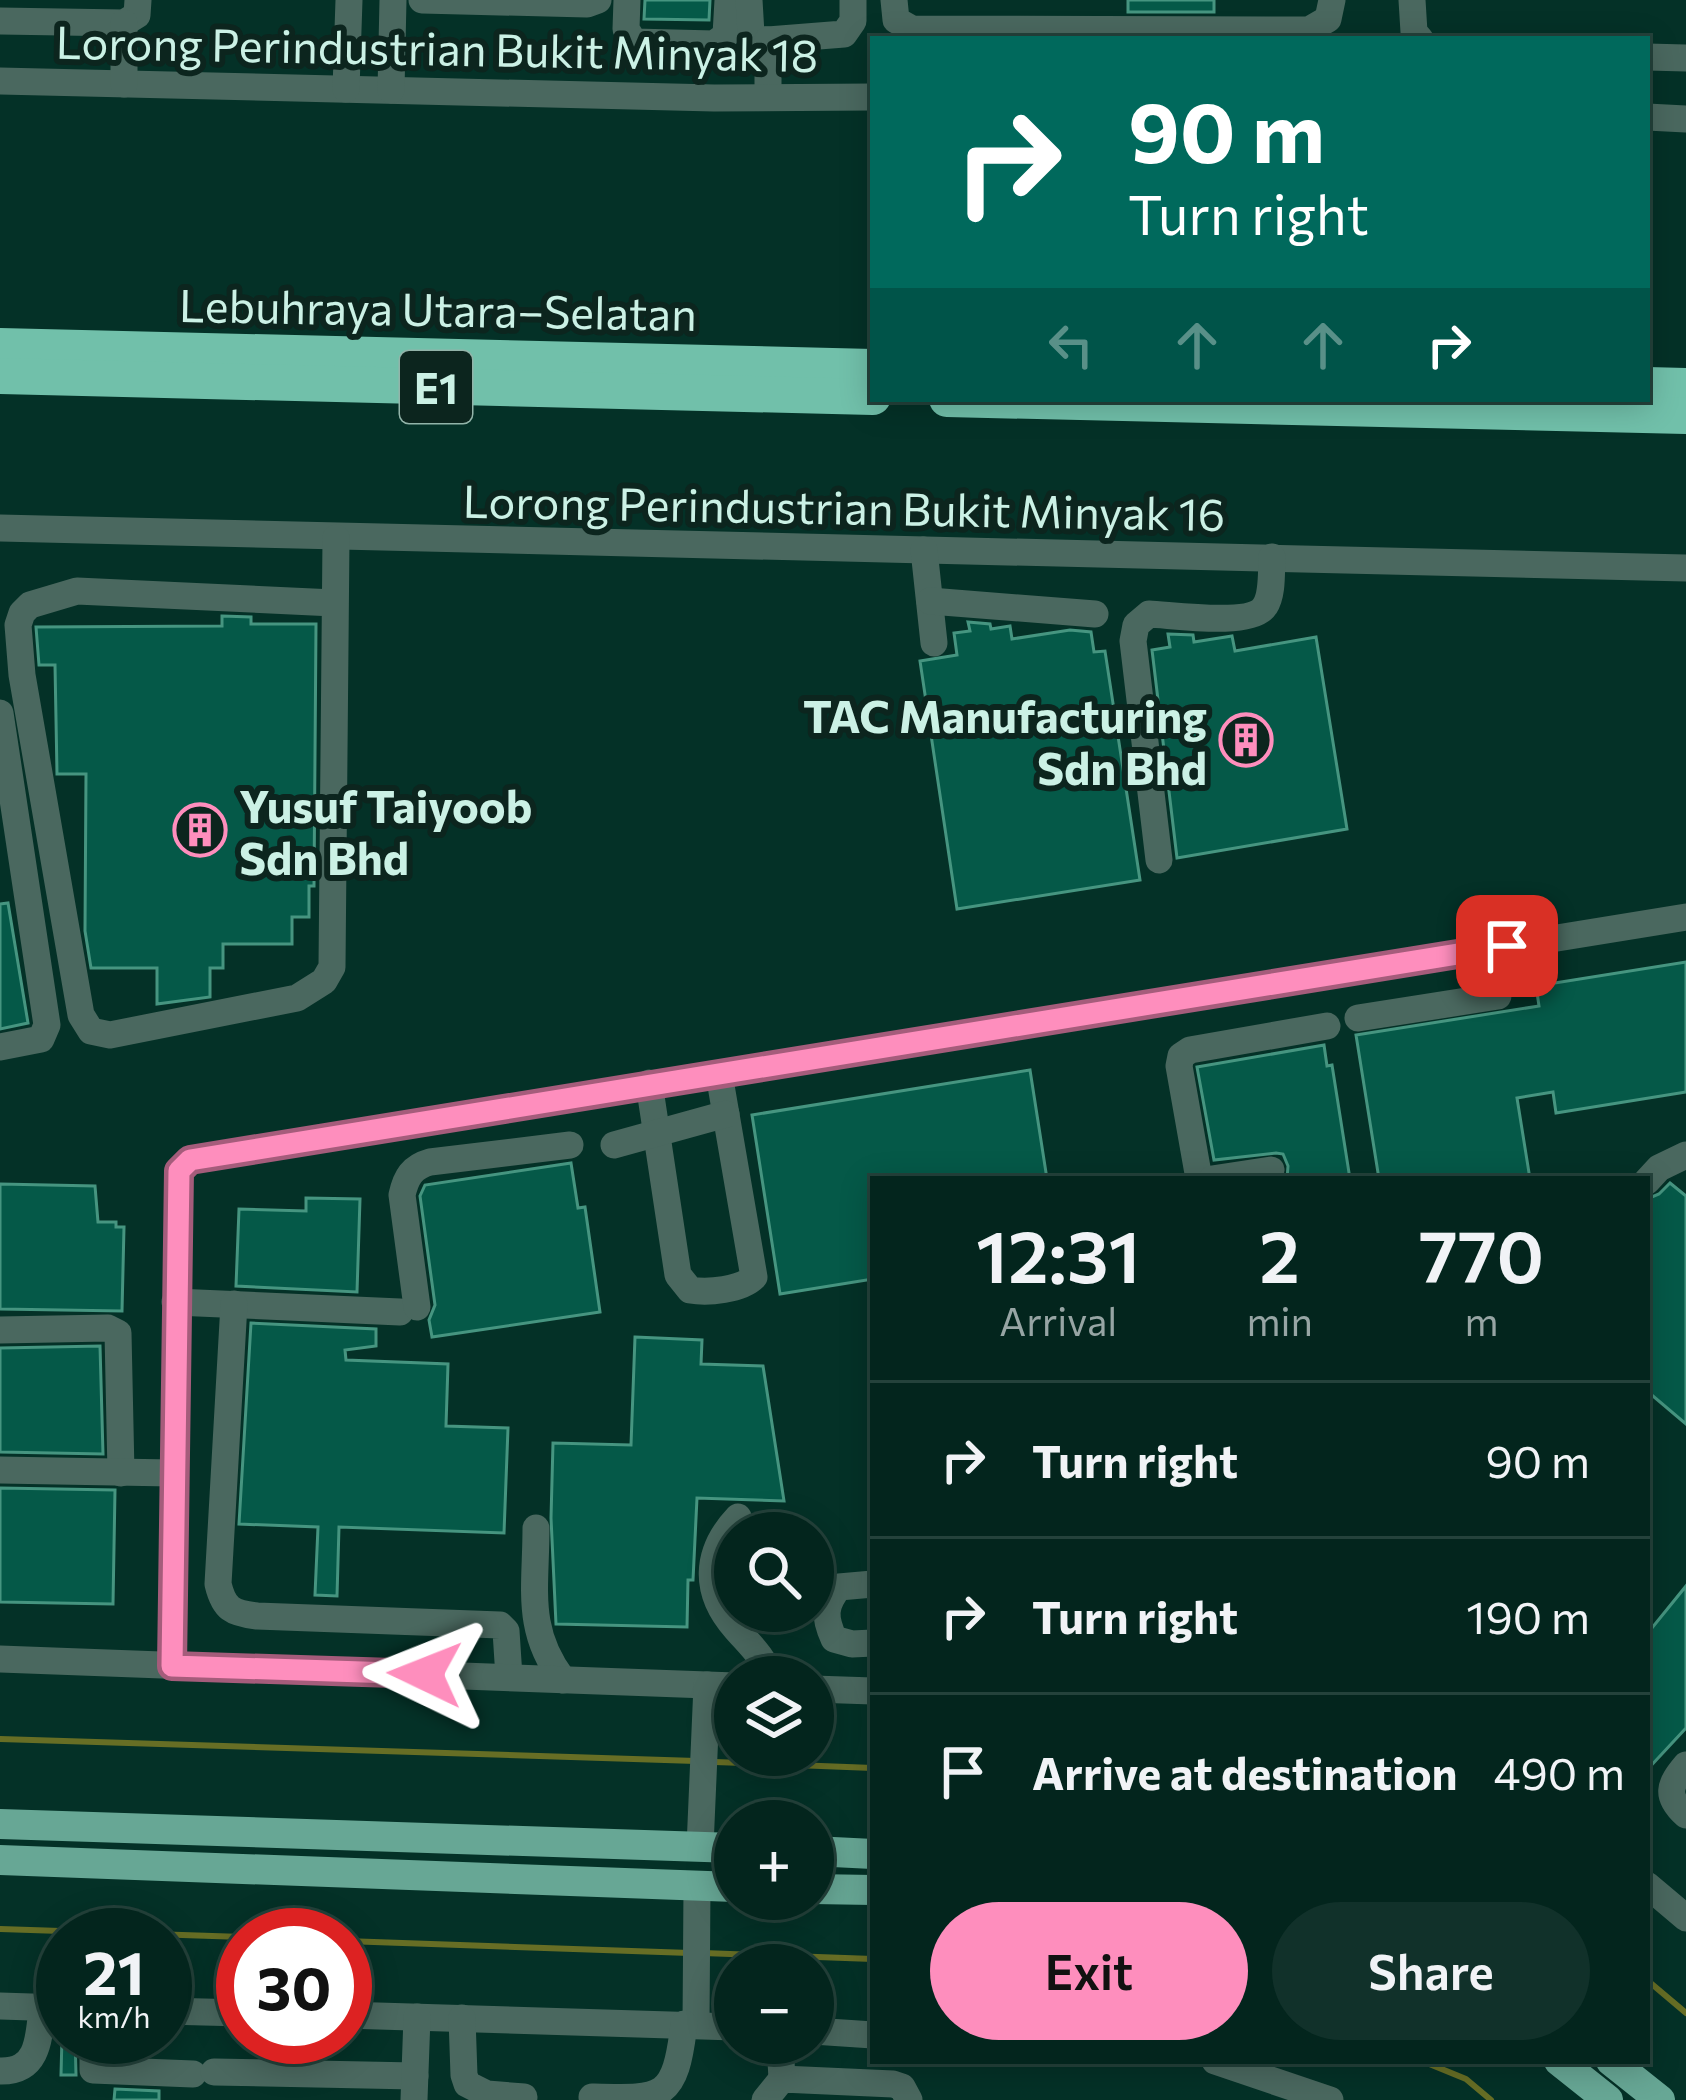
<!DOCTYPE html>
<meta charset="utf-8">
<style>
body{margin:0;font-family:Commissioner,sans-serif;background:#11312a;color:#f1f3f6;height:100vh;display:flex;flex-direction:column;font-size:45px;white-space:nowrap}
*{box-sizing:border-box;margin:0}
p{font-size:39px;color:#97a5a4}
.icon{flex:none;width:66px;height:66px;fill:none;stroke:currentColor;stroke-width:2;stroke-linecap:round;stroke-linejoin:round}
.map{position:relative;flex:1;overflow:hidden}
.drawer{position:absolute;left:870px;top:1176px;width:780px;height:888px;display:flex;flex-direction:column;background:#03251d;border-radius:0px;box-shadow:0 6px 30px #0003,0 0 0 3px #24423b}
.drawer>*{flex:none}
.banner{position:absolute;left:870px;top:36px;width:780px;height:366px;border-radius:0px;box-shadow:0 6px 30px #0003,0 0 0 3px #24423b;background:#00695c;color:#fff;overflow:hidden}
.buttons{position:absolute;left:714px;top:1512px;display:grid;gap:24px}
.buttons a{display:grid;place-items:center;width:120px;height:120px;border-radius:50%;background:#03251d;box-shadow:0 6px 30px #0003,0 0 0 3px #24423b;font-size:60px}
.speed{position:absolute;left:36px;top:1908px;display:flex;gap:24px;font-size:60px;font-weight:700;text-align:center}
.speed>*{display:grid;place-content:center;width:156px;height:156px;border-radius:50%;background:#03251d;box-shadow:0 6px 30px #0003,0 0 0 3px #24423b;line-height:1}
.speed small{font-size:30px;font-weight:400}
.speed .limit{border:18px solid #d22;background:#fff;color:#111}
.pin{position:absolute;display:grid;place-items:center;width:102px;height:102px;color:#fff;margin:-51px;border-radius:24px;box-shadow:0 6px 18px #0006}
.me{position:absolute;width:132px;margin:-66px;rotate:272deg;stroke-linejoin:round;filter:drop-shadow(0 0 9px #0008)}
.turn{display:flex;align-items:center;gap:42px;height:252px;padding:0 60px;font-size:54px}
.turn .icon{width:156px;height:156px;stroke-width:2.5}
.turn b{display:block;font-size:84px;line-height:102px}
.lanes{display:flex;align-items:center;height:114px;padding:0 60px;background:#0003;justify-content:center;gap:60px;direction:ltr}
.lanes .off{opacity:.35}
.eta{display:flex;justify-content:space-evenly;align-items:center;height:204px;text-align:center}
.eta b{font-size:72px;font-weight:600;line-height:84px}
.action{display:flex;gap:24px;margin-top:auto;padding:24px 60px}
.action a{flex:1;height:138px;border-radius:72px;background:#fe8ebd;color:#111;font-size:48px;font-weight:600;line-height:138px;text-align:center}
.action a+a{background:#11312a;color:#f1f3f6}
ul{padding:0;list-style:none}
li{display:flex;align-items:center;gap:36px;height:156px;padding:0 60px;border-top:3px solid #24423b}
li div{flex:1}
li b{display:block;font-size:45px}
li em{font-style:normal}
.map>svg:first-child{display:block}
</style>
<div class="map">
<svg width="1686" height="2100" viewBox="0 0 1686 2100">
<rect width="100%" height="100%" fill="#043127"/>
<g fill="none" stroke-linecap="round" stroke-linejoin="round">
<!-- stream -->
<g stroke="#676e25" stroke-width="6">
<polyline points="0,1739 696,1761"/>
<polyline points="715,1762 873,1768"/>
<polyline points="0,1929 243,1937"/>
<polyline points="345,1941 690,1953"/>
<polyline points="703,1953 873,1959"/>
<polyline points="1647,1980 1686,2013"/>
<polyline points="1422,2061 1466,2079 1491,2100"/>
</g>
</g>
<!-- building -->
<g fill="#055948" stroke="#469580" stroke-width="3">
<polygon points="645,0 710,0 709,20 644,19"/>
<rect x="1128" y="0" width="86" height="12"/>
<polygon points="222,616 251,617 251,624 316,624 314,886 309,886 309,917 292,917 292,944 223,944 223,968 210,968 210,997 157,1004 157,968 91,968 85,931 86,774 57,774 55,665 39,665 36,627 222,626"/>
<polygon points="968,622 990,624 991,629 1010,626 1012,639 1070,630 1091,632 1094,652 1105,651 1140,880 957,909 920,661 957,655 954,633 970,631"/>
<polygon points="1168,634 1193,635 1194,642 1232,636 1235,651 1316,637 1347,829 1177,858 1152,650 1170,647"/>
<polygon points="8,903 28,1023 0,1029 0,904"/>
<polygon points="1686,962 1686,1092 1556,1113 1553,1092 1517,1098 1530,1179 1379,1179 1356,1035 1539,1006 1536,986"/>
<polygon points="1324,1045 1327,1066 1332,1065 1350,1179 1287,1179 1288,1166 1283,1154 1276,1153 1214,1160 1197,1067"/>
<polygon points="1030,1070 1047,1179 873,1179 873,1279 780,1294 752,1115"/>
<polygon points="571,1163 578,1208 585,1207 600,1312 432,1337 429,1320 435,1305 420,1196 425,1185"/>
<polygon points="1670,1183 1686,1196 1686,1424 1647,1391 1647,1199 1659,1194"/>
<polygon points="0,1184 95,1186 98,1222 116,1222 116,1227 124,1227 122,1311 0,1309"/>
<polygon points="306,1198 360,1199 357,1292 236,1286 239,1209 306,1211"/>
<polygon points="251,1323 376,1329 376,1346 345,1350 346,1360 448,1364 446,1426 508,1428 504,1533 339,1527 337,1596 315,1595 318,1527 239,1524"/>
<polygon points="635,1337 702,1340 701,1364 763,1366 784,1501 697,1498 693,1580 688,1580 687,1627 556,1624 551,1518 553,1443 631,1445"/>
<polygon points="100,1346 103,1454 0,1452 0,1348"/>
<polygon points="0,1488 115,1490 113,1604 0,1602"/>
<polygon points="1686,1586 1686,1728 1647,1770 1647,1634"/>
<polygon points="62,2037 75,2037 76,2075 61,2075"/>
<polygon points="115,2089 159,2091 159,2100 114,2100"/>
</g>
<g fill="none" stroke-linecap="round" stroke-linejoin="round">
<!-- minor -->
<g stroke="#4a685f" stroke-width="27">
<polyline points="422,0 587,4 598,0"/>
<polyline points="627,0 626,29 634,42 714,44 726,35 728,0"/>
<polyline points="749,0 751,34 757,39 768,40 844,34 853,21 853,0"/>
<polyline points="894,0 896,20 912,29 1309,30 1328,19 1332,0"/>
<polyline points="1412,0 1414,32 1420,39"/>
<polyline points="0,21 124,23 137,15 138,0"/>
<polyline points="768,40 768,96"/>
<polyline points="1647,57 1686,58"/>
<polyline points="0,81 714,98 873,97"/>
<polyline points="124,84 124,23"/>
<polyline points="346,89 349,0"/>
<polyline points="391,90 393,0"/>
<polyline points="1647,117 1686,119"/>
<polyline points="0,528 1686,568"/>
<polyline points="924,550 934,643"/>
<polyline points="930,601 1095,614"/>
<polyline points="334,603 77,591 30,605 22,613 18,625 22,675 81,1015 91,1031 110,1035 297,998 324,981 332,967 336,538"/>
<polyline points="0,713 47,1025 41,1039 0,1047"/>
<path d="M1159,860L1133,641L1136,625L1149,614C1174,615 1252,627 1265,606C1273,594 1271,571 1272,557"/>
<polyline points="1358,1018 1498,996"/>
<path d="M649,1083L678,1275L690,1290C708,1293 741,1290 754,1277L719,1074"/>
<polyline points="614,1145 726,1114"/>
<polyline points="1199,1179 1179,1066 1181,1056 1190,1050 1327,1026"/>
<polyline points="1212,1179 1271,1170"/>
<polyline points="1647,1181 1659,1168 1686,1155"/>
<polyline points="175,1302 400,1312"/>
<path d="M234,1304L218,1584C224,1609 232,1613 257,1616L500,1625L506,1631L509,1677"/>
<path d="M417,1307L402,1195C406,1177 412,1167 430,1162L570,1145"/>
<polyline points="0,1330 108,1328 118,1333 121,1473"/>
<polyline points="0,1470 172,1473"/>
<path d="M738,1517C705,1552 703,1592 736,1629C750,1645 764,1657 770,1677"/>
<path d="M536,1528C536,1588 525,1630 563,1680"/>
<path d="M873,1584L839,1587C824,1606 824,1617 834,1639L852,1644L873,1643"/>
<polyline points="0,1659 735,1686"/>
<polyline points="172,1666 179,1171 190,1160 1686,917"/>
<polyline points="813,1689 873,1691"/>
<path d="M1686,1765C1669,1785 1665,1796 1686,1815"/>
<polyline points="700,1847 707,1685"/>
<polyline points="1647,1885 1686,1918"/>
<polyline points="0,2006 63,2008"/>
<polyline points="165,2011 243,2013"/>
<polyline points="345,2015 735,2027"/>
<polyline points="462,2018 464,2075 467,2084 487,2094 524,2097"/>
<polyline points="696,2024 697,1886"/>
<polyline points="813,2031 873,2035"/>
<polyline points="93,2037 93,2070 193,2074"/>
<polyline points="780,2043 782,2079"/>
<polyline points="1215,2061 1330,2100"/>
<path d="M0,2071C39,2072 39,2038 42,2007"/>
<polyline points="214,2072 415,2076"/>
<path d="M592,2097C664,2099 675,2100 684,2024"/>
<polyline points="414,2100 417,2017"/>
<polyline points="765,2100 782,2079 893,2084 902,2087 909,2100"/>
</g>
<!-- major -->
<g stroke="#67a795" stroke-width="30">
<polyline points="0,1824 735,1848"/>
<polyline points="813,1851 873,1854"/>
<polyline points="0,1860 735,1887"/>
<polyline points="813,1889 873,1890"/>
<polyline points="1559,2061 1608,2100"/>
<polyline points="1611,2061 1660,2100"/>
</g>
<!-- highway -->
<g stroke="#71c0aa" stroke-width="36">
<polyline points="0,346 873,367"/>
<polyline points="0,376 873,397"/>
<polyline points="1647,385 1686,386"/>
<polyline points="947,399 1686,416"/>
</g>
</g>
<g fill="none" stroke-linecap="round" stroke-linejoin="round">
<!-- route casing -->
<g stroke="#a55c7b" stroke-width="30">
<polyline id="route" points="425,1674 172,1666 179,1171 190,1160 1507,946"/>
</g>
<!-- route -->
<use href="#route" stroke="#fe8ebd" stroke-width="21"/>
</g>
<!-- icons -->
<defs>
<g id="building-ring" transform="scale(2.7)"><circle r="9.5" fill="#0c251e" stroke="#fe8ebd" stroke-width="1.5"/><path d="M-4-6H4V6H1V3H-1V6H-4ZM-2.5-4.3h1.7v1.8h-1.7ZM.8-4.3h1.7v1.8H.8ZM-2.5-1h1.7V.8h-1.7ZM.8-1h1.7V.8H.8Z" fill="#fe8ebd"/></g>
</defs>
<g fill-rule="evenodd">
<use href="#building-ring" x="1246" y="740"/>
<use href="#building-ring" x="200" y="830"/>
</g>
<g text-anchor="middle" dominant-baseline="central" stroke-width="12" stroke-linejoin="round" paint-order="stroke">
<!-- shield labels -->
<rect fill="#0c251e" stroke="#92b4a9" stroke-width="3" x="400" y="351" width="72" height="72" rx="9"/>
<g font-size="42" font-weight="bold" fill="#cbf1e5">
<text x="436" y="387">E1</text>
</g>
<!-- street labels -->
<g font-size="45" fill="#cbf1e5" stroke="#0c251e">
<text transform="translate(437 47) rotate(1)">Lorong Perindustrian Bukit Minyak 18</text>
<text transform="translate(438 308) rotate(1)">Lebuhraya Utara–Selatan</text>
<text transform="translate(844 506) rotate(1)">Lorong Perindustrian Bukit Minyak 16</text>
</g>
<!-- poi labels -->
<g font-size="45" font-weight="bold" fill="#cbf1e5" stroke="#0c251e" text-anchor="end">
<text x="1207" y="714">TAC Manufacturing<tspan x="1207" dy="52">Sdn Bhd</tspan></text>
<text x="239" y="804" text-anchor="start">Yusuf Taiyoob<tspan x="239" dy="52">Sdn Bhd</tspan></text>
</g>
</g>
</svg>
<div class="buttons">
<a><svg class="icon" aria-label="search" viewBox="0 0 24 24"><circle cx="10" cy="10" r="6"/><path d="M15 15l6 6"/></svg></a>
<a><svg class="icon" aria-label="layers" viewBox="0 0 24 24"><path d="M12 4l9 5-9 5-9-5zM3 14l9 5 9-5"/></svg></a>
<a>+</a>
<a>−</a>
</div>
<div class="speed"><div>21<small>km/h</small></div><div class="limit">30</div></div>
<div class="pin" style="left:1507px;top:946px;background:#d93025"><svg class="icon" aria-label="arrive" viewBox="0 0 24 24"><path d="M6 21V4h12l-3 4 3 4H6"/></svg></div>
<svg class="me" style="left:425px;top:1674px" viewBox="-20 -20 40 40"><path d="M0-17L14 15 0 8-14 15z" fill="#fe8ebd" stroke="#fff" stroke-width="4"/></svg>
<div class="banner">
<div class="turn"><svg class="icon" aria-label="right" viewBox="0 0 24 24"><path d="M7 20v-9h11M14 6l5 5-5 5"/></svg><div><b>90 m</b>Turn right</div></div>
<div class="lanes"><svg class="icon off" aria-label="left" viewBox="0 0 24 24"><path d="M17 20v-9H6M10 6l-5 5 5 5"/></svg><svg class="icon off" aria-label="ahead" viewBox="0 0 24 24"><path d="M12 20V5M6 11l6-6 6 6"/></svg><svg class="icon off" aria-label="ahead" viewBox="0 0 24 24"><path d="M12 20V5M6 11l6-6 6 6"/></svg><svg class="icon" aria-label="right" viewBox="0 0 24 24"><path d="M7 20v-9h11M14 6l5 5-5 5"/></svg></div>
</div>
<section class="drawer">
<div class="eta">
<div><b>12:31</b><p>Arrival</p></div>
<div><b>2</b><p>min</p></div>
<div><b>770</b><p>m</p></div>
</div>
<ul>
<li><svg class="icon" aria-label="right" viewBox="0 0 24 24"><path d="M7 20v-9h11M14 6l5 5-5 5"/></svg><div><b>Turn right</b></div><em>90 m</em></li>
<li><svg class="icon" aria-label="right" viewBox="0 0 24 24"><path d="M7 20v-9h11M14 6l5 5-5 5"/></svg><div><b>Turn right</b></div><em>190 m</em></li>
<li><svg class="icon" aria-label="arrive" viewBox="0 0 24 24"><path d="M6 21V4h12l-3 4 3 4H6"/></svg><div><b>Arrive at destination</b></div><em>490 m</em></li>
</ul>
<div class="action"><a>Exit</a><a>Share</a></div>
</section>
</div>
